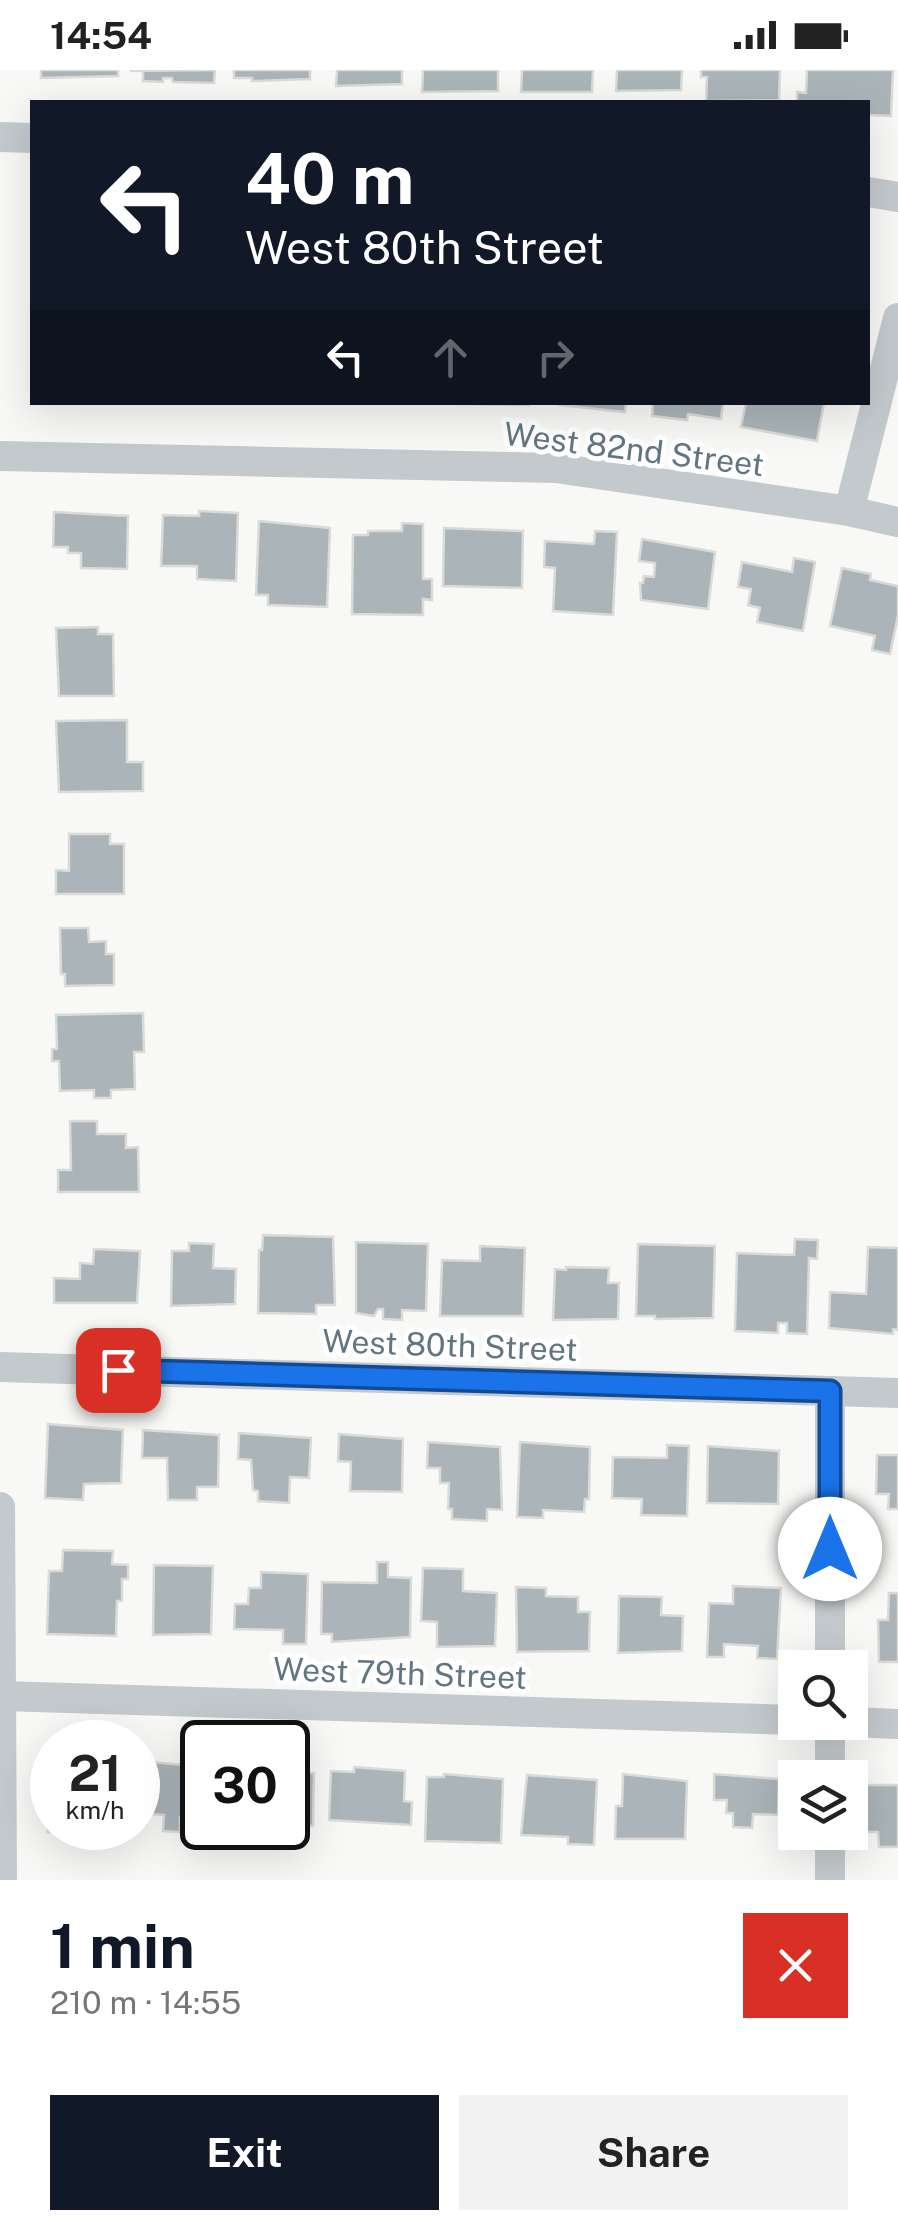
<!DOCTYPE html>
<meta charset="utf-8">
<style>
body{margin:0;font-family:"Public Sans",sans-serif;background:#f2f2f2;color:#222;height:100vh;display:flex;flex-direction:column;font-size:38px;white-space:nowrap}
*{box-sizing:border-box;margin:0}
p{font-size:32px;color:#767676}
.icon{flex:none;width:55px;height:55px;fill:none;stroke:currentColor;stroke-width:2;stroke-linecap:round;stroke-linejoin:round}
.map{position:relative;height:1810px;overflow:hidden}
.side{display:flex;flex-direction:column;background:#fff;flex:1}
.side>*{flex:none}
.banner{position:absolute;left:30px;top:30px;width:840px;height:305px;border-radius:0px;box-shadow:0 10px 40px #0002;background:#111827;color:#fff;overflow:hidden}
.fabs{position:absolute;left:778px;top:1580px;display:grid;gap:20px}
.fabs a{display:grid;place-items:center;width:90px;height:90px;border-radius:0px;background:#fff;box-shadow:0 10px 40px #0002;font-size:50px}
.speed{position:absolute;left:30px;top:1650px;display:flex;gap:20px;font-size:50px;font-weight:700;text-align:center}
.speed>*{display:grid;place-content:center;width:130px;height:130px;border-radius:50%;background:#fff;box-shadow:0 10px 40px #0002;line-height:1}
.speed small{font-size:25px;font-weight:400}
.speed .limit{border:5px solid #111;border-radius:15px;background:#fff;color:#111}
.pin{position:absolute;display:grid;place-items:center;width:85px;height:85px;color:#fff;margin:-42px;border-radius:20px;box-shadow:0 5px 15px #0006}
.me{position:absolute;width:110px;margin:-55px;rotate:0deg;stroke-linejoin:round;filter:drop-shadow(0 0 8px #0008)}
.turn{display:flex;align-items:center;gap:35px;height:210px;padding:0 50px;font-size:45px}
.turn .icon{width:130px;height:130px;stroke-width:2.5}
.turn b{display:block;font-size:70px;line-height:85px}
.lanes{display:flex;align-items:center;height:95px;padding:0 50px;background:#0003;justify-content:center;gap:50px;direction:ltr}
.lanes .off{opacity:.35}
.round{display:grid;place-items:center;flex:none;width:105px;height:105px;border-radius:0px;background:#f2f2f2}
.summary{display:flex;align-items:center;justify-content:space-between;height:170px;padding:0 50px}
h1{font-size:60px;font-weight:700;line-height:75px;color:#111827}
.primary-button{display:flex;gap:20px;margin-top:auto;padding:20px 50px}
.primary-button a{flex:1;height:115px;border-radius:0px;background:#111827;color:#fff;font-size:40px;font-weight:700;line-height:115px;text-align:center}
.primary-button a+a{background:#f2f2f2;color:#222}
.status{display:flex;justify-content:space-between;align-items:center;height:70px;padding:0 50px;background:#fff;direction:ltr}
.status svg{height:28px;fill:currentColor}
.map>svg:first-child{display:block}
</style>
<div class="status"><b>14:54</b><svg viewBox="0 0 49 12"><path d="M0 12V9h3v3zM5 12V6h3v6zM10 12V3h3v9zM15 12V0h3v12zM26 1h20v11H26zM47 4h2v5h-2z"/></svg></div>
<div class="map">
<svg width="898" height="1810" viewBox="0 0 898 1810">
<rect width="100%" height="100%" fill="#f8f8f6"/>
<!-- building -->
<g fill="#aab4b9" stroke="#dadad8" stroke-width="2.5">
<polygon points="41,0 118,0 118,6 41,8"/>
<polygon points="215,0 214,13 173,12 172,8 163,8 163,12 143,11 143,1 130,1"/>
<polygon points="234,0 310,0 310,9 252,11 252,8 234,8"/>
<polygon points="337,0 402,0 402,14 336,16"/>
<polygon points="423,0 498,0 498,21 422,22"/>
<polygon points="522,0 593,0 592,22 521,22"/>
<polygon points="617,0 682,0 681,20 616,21"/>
<polygon points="701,0 780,0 779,30 706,31 707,7 701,7"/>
<polygon points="807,0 893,0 891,46 868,45 868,32 797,32 797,22 806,23"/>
<polygon points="459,332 529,332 529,335 459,334"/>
<polygon points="561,332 626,332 625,342 560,335"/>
<polygon points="653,332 723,332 721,349 688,344 687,350 652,346"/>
<polygon points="746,332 824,332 817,371 741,357"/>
<polygon points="199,441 238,443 236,511 197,509 197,496 161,496 163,445 199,446"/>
<polygon points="54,442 128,446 127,499 81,498 81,483 68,483 68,477 53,477"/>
<polygon points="259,451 330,458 327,537 268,535 268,525 256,525"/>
<polygon points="402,453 423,454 423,509 432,509 432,530 423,529 423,545 352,544 353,465 368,465 368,461 402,461"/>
<polygon points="444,458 523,461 522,518 443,516"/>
<polygon points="595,461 617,462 613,545 553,541 555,498 544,497 545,471 594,474"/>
<polygon points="642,469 715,482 708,539 641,530 640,513 643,513 644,506 654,507 655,493 639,491"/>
<polygon points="794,488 815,492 803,561 757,552 760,538 748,535 751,519 738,517 742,492 792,502"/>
<polygon points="842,498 871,504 870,510 898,516 898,546 890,584 872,580 875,566 830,556"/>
<polygon points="98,557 98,564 113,564 114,626 59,626 56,558"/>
<polygon points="127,650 127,692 143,692 143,721 59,722 56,651"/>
<polygon points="69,764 110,764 110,774 124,774 124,824 56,824 56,800 69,801"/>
<polygon points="60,858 88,858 89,872 106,871 106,884 114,884 114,915 65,916 65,904 61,904"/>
<polygon points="143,943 144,982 134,982 135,1019 111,1020 111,1028 94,1028 94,1020 60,1021 59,991 52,991 52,979 57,979 56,945"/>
<polygon points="70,1051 97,1051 97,1064 126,1064 126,1078 138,1077 139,1122 58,1122 58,1100 71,1100"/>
<polygon points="263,1165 333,1167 335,1235 316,1235 316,1244 258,1243 259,1180 262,1180"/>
<polygon points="795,1169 818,1170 817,1189 809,1188 807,1264 787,1263 787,1253 778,1253 778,1263 735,1261 737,1183 794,1185"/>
<polygon points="356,1172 428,1174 426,1241 402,1240 402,1250 383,1249 383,1239 378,1239 374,1246 356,1243"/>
<polygon points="189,1173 214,1174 213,1198 236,1199 235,1234 171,1236 172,1181 189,1181"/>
<polygon points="638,1174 715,1176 713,1248 655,1249 655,1246 636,1246"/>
<polygon points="480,1176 525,1178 523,1246 440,1246 442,1190 480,1191"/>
<polygon points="868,1177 898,1178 898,1260 893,1259 893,1264 829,1258 830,1222 866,1224"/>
<polygon points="94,1179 140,1181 137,1233 54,1233 54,1208 80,1209 80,1193 93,1194"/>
<polygon points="566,1197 609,1198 608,1213 619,1213 618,1249 553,1250 555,1199 566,1200"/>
<polygon points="48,1354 123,1360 121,1413 84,1414 83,1430 45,1428"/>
<polygon points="143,1360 219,1365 218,1417 197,1417 197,1430 168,1430 167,1388 142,1388"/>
<polygon points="239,1363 311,1368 309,1408 290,1407 289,1433 258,1431 258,1421 253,1420 251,1390 238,1389"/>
<polygon points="339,1364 403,1369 402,1422 350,1421 351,1392 338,1391"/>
<polygon points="428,1372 500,1377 502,1440 487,1439 487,1451 452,1449 452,1439 448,1439 449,1413 440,1413 440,1398 427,1398"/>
<polygon points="520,1372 590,1377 589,1429 585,1429 584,1442 543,1440 543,1448 517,1447"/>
<polygon points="667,1375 689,1376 687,1446 641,1445 642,1429 612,1428 613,1387 667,1388"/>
<polygon points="708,1376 779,1381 778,1434 707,1433"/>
<polygon points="877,1385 898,1385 898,1439 888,1439 889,1424 876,1424"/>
<polygon points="63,1480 113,1481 112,1494 128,1495 128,1509 122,1509 122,1531 117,1531 116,1566 47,1564 49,1501 62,1501"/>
<polygon points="377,1492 388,1492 388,1507 411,1508 410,1567 332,1572 332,1564 321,1564 322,1512 377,1513"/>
<polygon points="154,1495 213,1496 211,1564 153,1565"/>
<polygon points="423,1498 463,1499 463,1521 497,1523 495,1576 437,1577 437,1552 421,1551"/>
<polygon points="261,1502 308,1504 306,1574 283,1574 283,1560 234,1559 235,1534 248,1534 249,1518 261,1518"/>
<polygon points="733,1516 781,1518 777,1589 757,1588 758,1576 724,1574 724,1587 707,1587 709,1533 733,1534"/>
<polygon points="516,1517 546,1518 546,1526 578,1527 578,1542 590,1542 589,1581 517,1582"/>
<polygon points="889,1523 898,1523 898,1592 879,1592 878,1550 888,1550"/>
<polygon points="619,1526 662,1527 661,1545 683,1546 682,1581 618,1583"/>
<polygon points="152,1692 202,1697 202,1733 192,1732 192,1747 180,1747 180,1762 163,1761 164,1745 150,1744"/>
<polygon points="354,1697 405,1701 404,1731 412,1732 411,1755 329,1750 331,1701 354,1702"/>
<polygon points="50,1701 52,1701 52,1758 119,1758 119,1765 90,1764 90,1760 48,1762"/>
<polygon points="288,1703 314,1703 313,1756 288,1755"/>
<polygon points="444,1704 503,1709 501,1773 425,1771 427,1707 444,1707"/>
<polygon points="623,1704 687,1711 685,1769 615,1769 616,1736 622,1736"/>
<polygon points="714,1704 779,1709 778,1745 753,1744 752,1758 733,1757 733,1743 726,1743 727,1730 714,1730"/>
<polygon points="527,1705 597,1710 594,1775 568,1774 568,1767 521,1765"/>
<polygon points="864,1715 898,1715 898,1777 879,1777 878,1762 864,1762"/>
</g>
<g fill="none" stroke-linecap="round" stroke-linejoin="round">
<!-- minor -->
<g stroke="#c3c9cc" stroke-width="30">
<polyline points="0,67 32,68"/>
<polyline points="868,122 898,127"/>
<polyline points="0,386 556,398 849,441 898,452"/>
<polyline points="849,441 898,248"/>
<polyline points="0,1297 898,1323"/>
<polyline points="0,1437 2,1810"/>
<polyline points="830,1598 830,1321"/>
<polyline points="3,1626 795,1650"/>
<polyline points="830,1652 830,1708"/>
<polyline points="850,1652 898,1654"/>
<polyline points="830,1762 830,1810"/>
</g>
</g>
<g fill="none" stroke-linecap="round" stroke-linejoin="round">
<!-- route casing -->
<g stroke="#114b97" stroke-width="25">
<polyline id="route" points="118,1300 830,1321 830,1479"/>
</g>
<!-- route -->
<use href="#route" stroke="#1a73e8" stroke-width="18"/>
</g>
<g text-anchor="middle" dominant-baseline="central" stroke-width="10" stroke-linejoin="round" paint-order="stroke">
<!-- street labels -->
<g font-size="32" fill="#627682" stroke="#fff">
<text transform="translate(634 379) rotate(7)">West 82nd Street</text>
<text transform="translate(450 1275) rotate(2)">West 80th Street</text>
<text transform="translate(400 1603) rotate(2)">West 79th Street</text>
</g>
</g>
</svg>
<div class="fabs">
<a><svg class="icon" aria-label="search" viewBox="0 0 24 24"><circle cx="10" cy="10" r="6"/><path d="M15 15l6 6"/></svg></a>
<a><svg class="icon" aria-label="layers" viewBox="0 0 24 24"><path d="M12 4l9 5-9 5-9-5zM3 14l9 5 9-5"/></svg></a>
</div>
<div class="speed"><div>21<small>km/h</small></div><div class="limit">30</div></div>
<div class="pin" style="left:118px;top:1300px;background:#d93025"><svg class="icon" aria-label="arrive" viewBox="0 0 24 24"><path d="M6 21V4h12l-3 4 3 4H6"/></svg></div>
<svg class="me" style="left:830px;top:1479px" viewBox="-20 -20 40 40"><circle r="19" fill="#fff"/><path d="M0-13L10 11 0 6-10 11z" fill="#1a73e8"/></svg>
<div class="banner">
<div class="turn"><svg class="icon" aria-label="left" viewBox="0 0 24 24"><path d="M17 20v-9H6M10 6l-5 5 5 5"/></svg><div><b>40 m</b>West 80th Street</div></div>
<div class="lanes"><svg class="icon" aria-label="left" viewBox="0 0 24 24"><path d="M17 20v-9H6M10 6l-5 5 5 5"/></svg><svg class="icon off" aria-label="ahead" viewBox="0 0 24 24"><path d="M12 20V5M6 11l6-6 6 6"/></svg><svg class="icon off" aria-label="right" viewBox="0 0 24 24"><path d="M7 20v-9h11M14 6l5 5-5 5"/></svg></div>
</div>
</div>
<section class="side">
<div class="summary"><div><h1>1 min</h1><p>210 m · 14:55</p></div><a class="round" style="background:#d93025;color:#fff"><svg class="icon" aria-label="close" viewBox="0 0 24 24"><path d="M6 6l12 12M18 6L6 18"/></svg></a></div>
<div class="primary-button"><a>Exit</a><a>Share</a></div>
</section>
